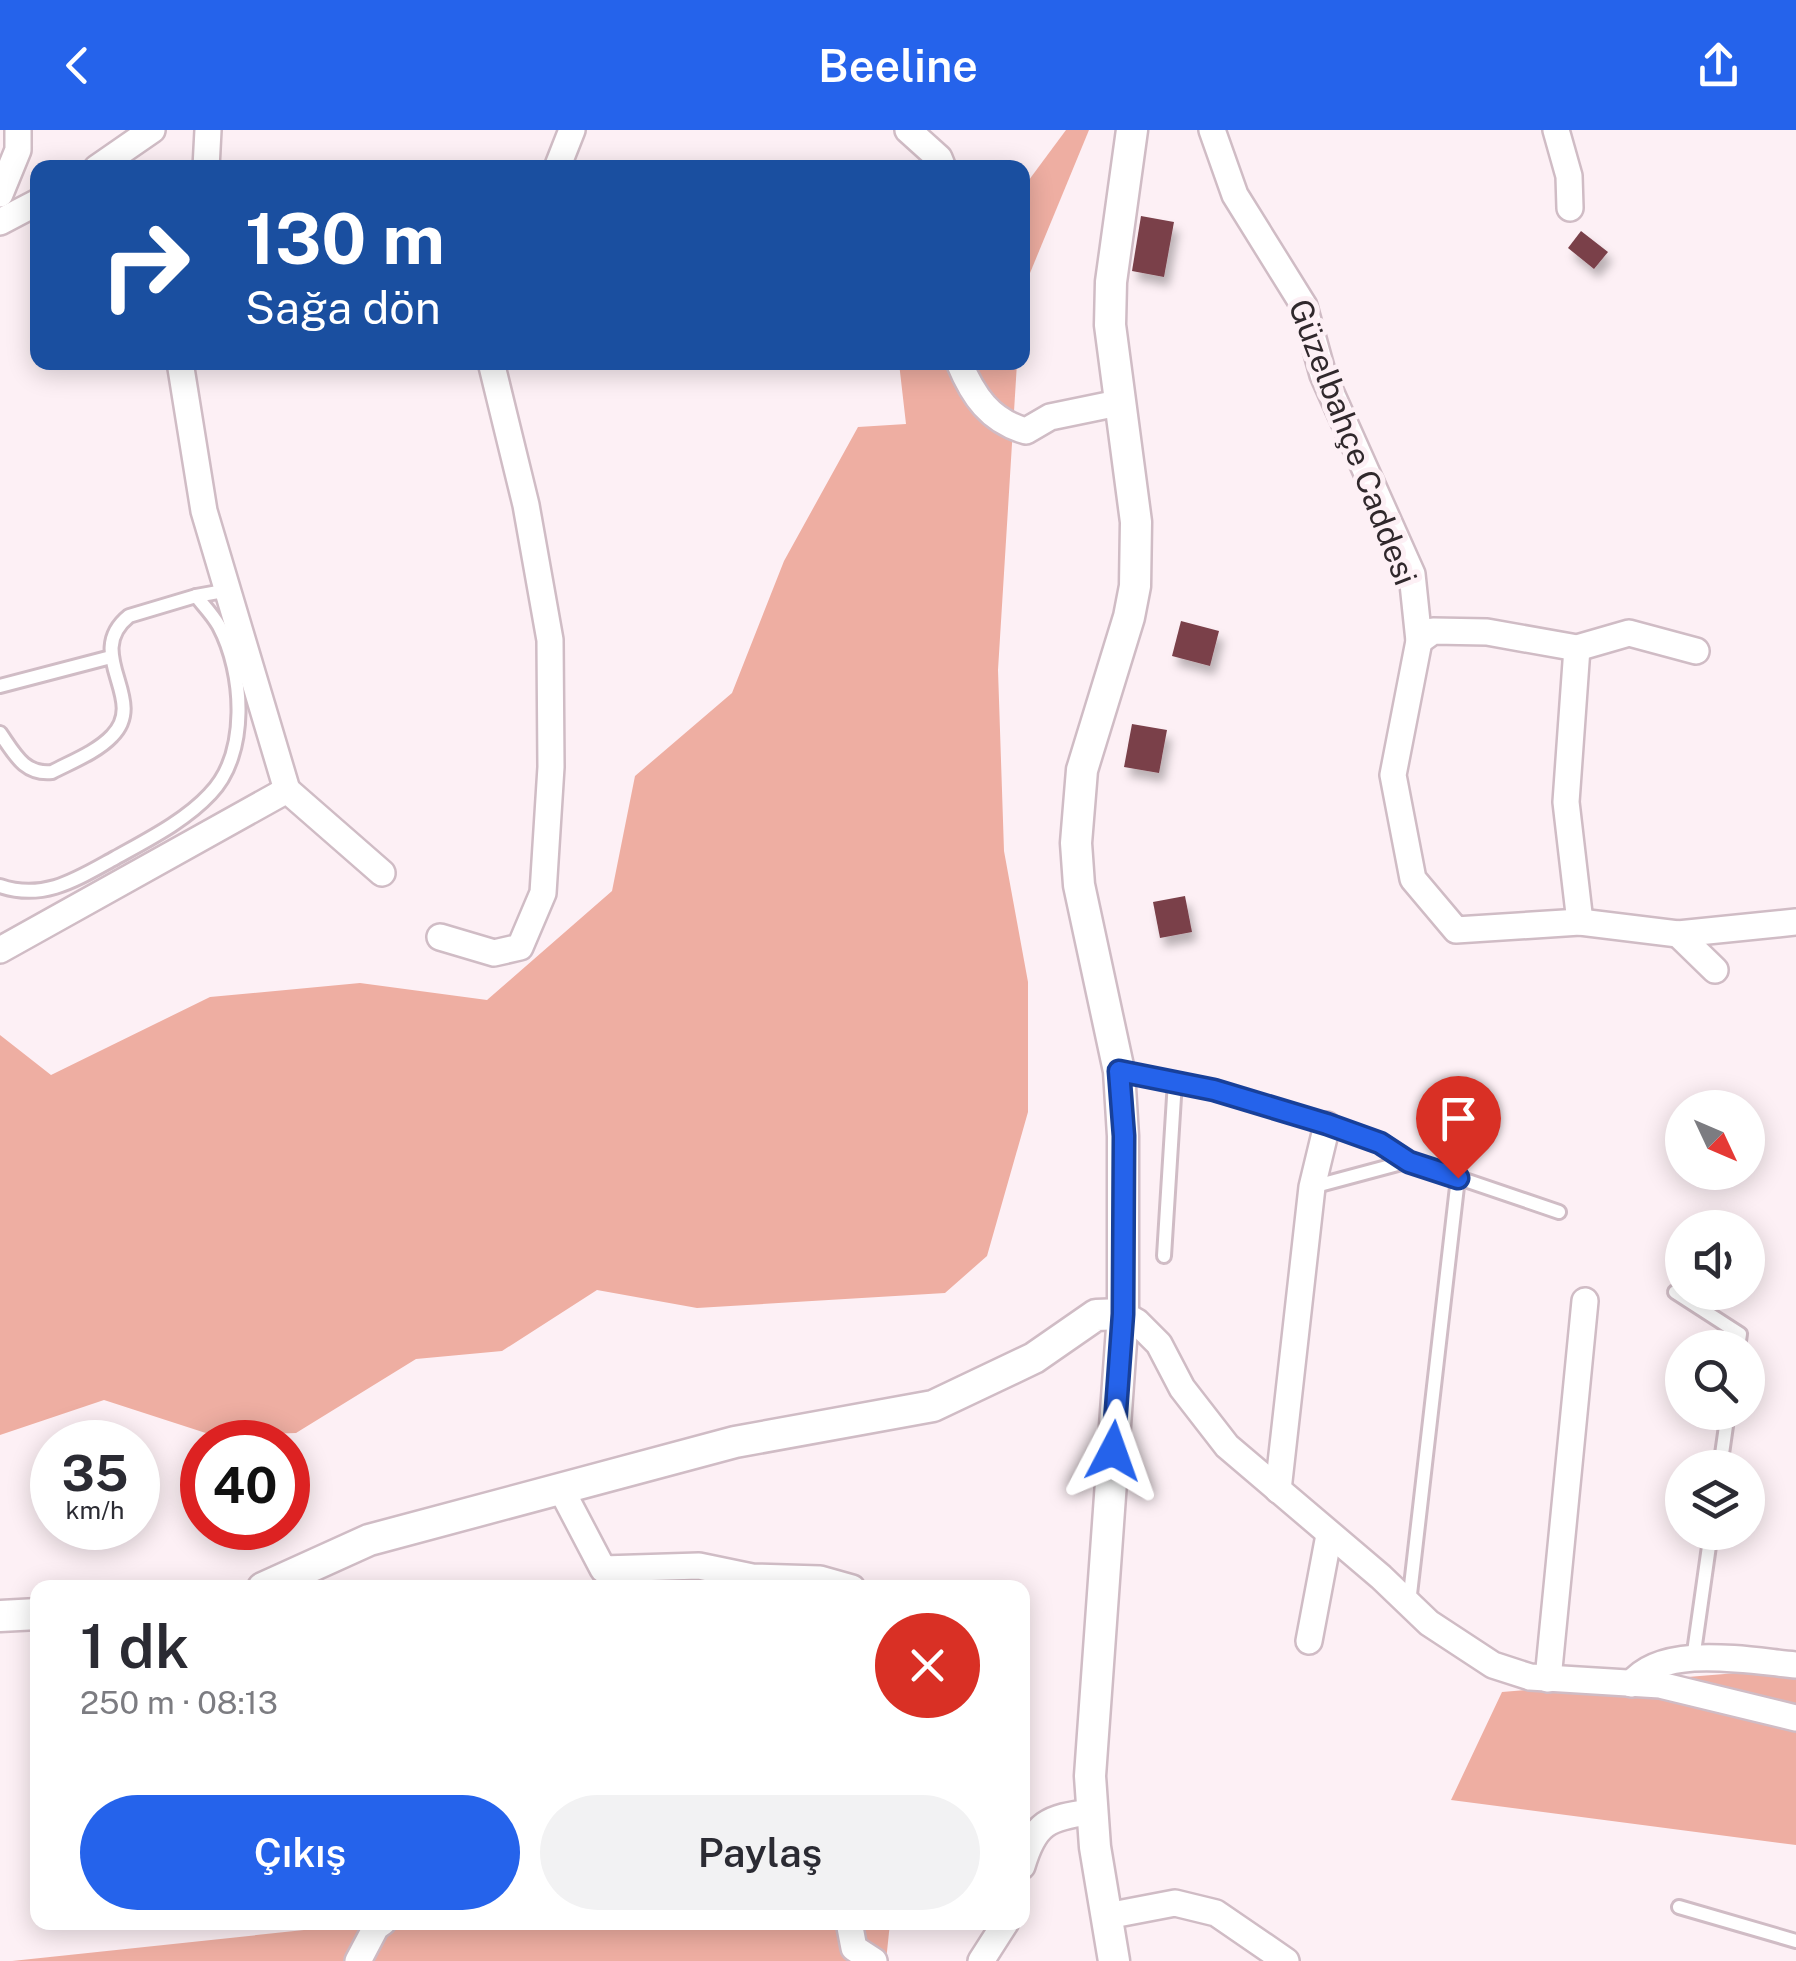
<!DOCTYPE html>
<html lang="tr">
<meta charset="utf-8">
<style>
body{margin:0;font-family:"Public Sans",sans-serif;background:#f2f2f3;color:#2b2b33;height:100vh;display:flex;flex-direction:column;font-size:38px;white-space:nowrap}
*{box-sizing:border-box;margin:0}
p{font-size:32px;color:#7c7c81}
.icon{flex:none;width:55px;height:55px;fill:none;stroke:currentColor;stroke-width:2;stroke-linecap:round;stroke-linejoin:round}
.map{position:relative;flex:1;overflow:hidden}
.side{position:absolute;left:30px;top:1450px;width:1000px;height:350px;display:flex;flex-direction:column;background:#fff;border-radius:20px;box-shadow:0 5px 25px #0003}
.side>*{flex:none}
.banner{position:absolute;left:30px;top:30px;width:1000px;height:210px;border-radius:20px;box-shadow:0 5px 25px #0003;background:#1a4fa0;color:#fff;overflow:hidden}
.needle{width:65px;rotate:134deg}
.buttons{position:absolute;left:1665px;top:960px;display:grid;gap:20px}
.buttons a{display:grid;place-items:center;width:100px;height:100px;border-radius:50%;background:#fff;box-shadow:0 5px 25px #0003;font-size:50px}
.speed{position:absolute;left:30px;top:1290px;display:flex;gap:20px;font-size:50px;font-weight:700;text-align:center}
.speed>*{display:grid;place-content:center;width:130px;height:130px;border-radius:50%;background:#fff;box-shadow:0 5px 25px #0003;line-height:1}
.speed small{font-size:25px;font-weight:400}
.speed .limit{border:15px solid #d22;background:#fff;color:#111}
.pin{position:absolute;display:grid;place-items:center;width:85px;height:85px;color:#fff;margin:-102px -42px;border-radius:50% 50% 50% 0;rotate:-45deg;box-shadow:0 0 10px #0007}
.pin .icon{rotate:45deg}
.me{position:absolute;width:110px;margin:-55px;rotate:4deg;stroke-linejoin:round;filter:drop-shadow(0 0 8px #0008)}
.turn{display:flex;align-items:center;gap:35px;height:210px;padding:0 50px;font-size:45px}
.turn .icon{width:130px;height:130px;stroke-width:2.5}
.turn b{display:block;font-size:70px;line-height:85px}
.round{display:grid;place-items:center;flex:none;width:105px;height:105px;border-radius:52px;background:#f2f2f3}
.overview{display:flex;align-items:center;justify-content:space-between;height:170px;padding:0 50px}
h1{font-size:60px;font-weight:600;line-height:75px}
.cta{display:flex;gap:20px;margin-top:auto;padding:20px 50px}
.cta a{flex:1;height:115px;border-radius:60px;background:#2563eb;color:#fff;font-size:40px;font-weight:600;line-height:115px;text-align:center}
.cta a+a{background:#f2f2f3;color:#2b2b33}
header{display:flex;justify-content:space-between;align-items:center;height:130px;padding:0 50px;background:#2563eb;color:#fff;font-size:45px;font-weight:600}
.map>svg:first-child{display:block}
</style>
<header><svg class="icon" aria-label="back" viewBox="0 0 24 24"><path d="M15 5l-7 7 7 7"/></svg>Beeline<svg class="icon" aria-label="share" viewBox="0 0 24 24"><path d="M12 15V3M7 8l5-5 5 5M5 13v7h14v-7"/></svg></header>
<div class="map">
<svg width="1796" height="1831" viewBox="0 0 1796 1831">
<defs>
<filter id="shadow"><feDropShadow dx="5" dy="9" stdDeviation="5" flood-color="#0004"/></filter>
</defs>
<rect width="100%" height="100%" fill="#fdf0f5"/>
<!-- green -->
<g fill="#eeaea2">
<polygon points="1066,0 1089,0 1023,160 1023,58"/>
<polygon points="899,233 1017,233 998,540 1004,721 1028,852 1028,982 987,1126 945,1163 697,1178 597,1160 502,1221 416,1229 296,1303 215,1306 104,1270 0,1305 0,905 51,945 210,867 360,853 487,870 612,761 635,646 732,563 784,431 858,297 906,294"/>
<polygon points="1796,1531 1796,1715 1451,1670 1502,1562 1786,1539"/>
<polygon points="380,1792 890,1793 886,1831 12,1831"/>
</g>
<!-- building -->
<g fill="#7a404a" filter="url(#shadow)">
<polygon points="1141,86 1174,92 1164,147 1132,141"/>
<polygon points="1581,101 1608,122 1594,139 1568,118"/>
<polygon points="1181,491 1219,501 1210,536 1172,526"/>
<polygon points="1132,594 1167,600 1159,643 1124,637"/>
<polygon points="1185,766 1192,802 1160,808 1153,772"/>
</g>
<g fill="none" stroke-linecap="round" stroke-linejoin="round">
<!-- service casing -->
<g stroke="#d0bcc5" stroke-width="18">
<g id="service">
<polyline points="0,556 111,527"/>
<path d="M0,603C14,623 24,645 52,642C71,632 97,622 112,606C149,569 82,524 129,486L196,466L229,460"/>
<path d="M0,756C44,771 77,749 115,728C147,710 185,691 210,664C249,624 244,543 219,496C213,485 204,476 196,466"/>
<polyline points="1121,941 1214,960 1327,995 1380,1013 1409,1031 1559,1082"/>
<polyline points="1312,1057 1409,1031"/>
<polyline points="1164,1126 1175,951"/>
<polyline points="1675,1162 1740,1204 1738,1218"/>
<polyline points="1720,1338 1728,1282"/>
<polyline points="1409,1473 1458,1048"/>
<polyline points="1693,1529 1711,1402"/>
<polyline points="1679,1777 1796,1811"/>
</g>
</g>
<!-- minor casing -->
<g stroke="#d0bcc5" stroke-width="30">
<g id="minor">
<polyline points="908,0 939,28 943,38"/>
<polyline points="1212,0 1235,65 1304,176 1323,245 1412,444 1419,511 1393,645 1413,749 1456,800 1580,792 1678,804 1796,792"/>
<polyline points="1556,0 1569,46 1570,78"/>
<polyline points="97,38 152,0"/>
<polyline points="206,38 208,0"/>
<polyline points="557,38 572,0"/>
<polyline points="0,64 18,20 18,0"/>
<polyline points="0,92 38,72"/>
<path d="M959,232C973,266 990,291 1026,301L1050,287L1118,273"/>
<polyline points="1419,511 1433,501 1487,502 1577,518 1629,503 1696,521"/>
<polyline points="1577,518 1566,672 1580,792"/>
<polyline points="287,660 382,743"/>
<polyline points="1678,804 1715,840"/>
<polyline points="440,807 494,823 520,817 543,763 551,637 550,510 526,375 491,232"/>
<polyline points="0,820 287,660 204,381 180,232"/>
<polyline points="1123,1184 1137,1192 1159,1214 1182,1258 1227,1316 1381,1447 1429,1493 1493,1535 1530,1547 1660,1555 1796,1588"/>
<polyline points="561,1359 603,1439 699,1436 752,1447 820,1449 852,1458"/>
<polyline points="1278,1360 1312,1057 1327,995"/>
<polyline points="1309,1511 1329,1405"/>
<polyline points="1548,1549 1585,1171"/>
<path d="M1631,1554C1663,1513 1749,1531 1796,1535"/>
<path d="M1022,1736C1035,1692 1048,1688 1090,1682"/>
<polyline points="1107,1786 1175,1773 1216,1783 1286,1831"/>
<polyline points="849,1792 854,1818 874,1831"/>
<polyline points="358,1831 376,1797 383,1792"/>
<polyline points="981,1831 1006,1792"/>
</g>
</g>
<!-- tertiary casing -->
<g stroke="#d0bcc5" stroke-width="35">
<g id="tertiary">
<polyline points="263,1458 369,1410 735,1312 933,1276 1034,1228 1096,1185 1123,1184"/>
<polyline points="0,1486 38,1484"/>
<polyline points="1114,1831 1095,1717 1090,1646 1123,1184 1123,1006 1119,941 1079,755 1076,713 1082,640 1129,487 1135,456 1136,392 1110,195 1111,152 1132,0"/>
</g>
</g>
<!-- service -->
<use href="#service" stroke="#fff" stroke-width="12"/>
<!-- minor -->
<use href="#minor" stroke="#fff" stroke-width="25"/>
<!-- tertiary -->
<use href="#tertiary" stroke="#fff" stroke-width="30"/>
</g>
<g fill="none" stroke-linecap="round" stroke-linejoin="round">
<!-- route casing -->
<g stroke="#184099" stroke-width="25">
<polyline id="route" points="1113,1321 1123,1184 1124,1006 1119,941 1214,960 1327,994 1380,1013 1409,1032 1458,1048"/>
</g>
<!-- route -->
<use href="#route" stroke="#2563eb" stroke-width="18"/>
</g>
<g text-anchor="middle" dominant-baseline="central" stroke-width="10" stroke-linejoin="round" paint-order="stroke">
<!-- street labels -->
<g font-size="32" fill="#30282c" stroke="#fdf0f5">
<text transform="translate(1353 312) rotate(69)">Güzelbahçe Caddesi</text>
</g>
</g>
</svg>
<div class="buttons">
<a><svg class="needle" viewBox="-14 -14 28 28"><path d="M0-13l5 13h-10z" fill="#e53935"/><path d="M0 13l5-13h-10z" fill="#7c7c81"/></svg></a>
<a><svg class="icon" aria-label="sound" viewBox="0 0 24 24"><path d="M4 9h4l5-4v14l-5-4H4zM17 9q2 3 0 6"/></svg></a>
<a><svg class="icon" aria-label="search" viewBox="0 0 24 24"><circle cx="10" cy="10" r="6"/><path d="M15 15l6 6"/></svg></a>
<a><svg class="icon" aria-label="layers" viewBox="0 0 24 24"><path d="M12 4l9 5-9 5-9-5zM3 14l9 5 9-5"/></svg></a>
</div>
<div class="speed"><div>35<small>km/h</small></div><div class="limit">40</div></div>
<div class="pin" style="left:1458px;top:1048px;background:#d93025"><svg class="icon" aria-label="arrive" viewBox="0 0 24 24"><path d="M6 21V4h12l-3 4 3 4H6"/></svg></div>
<svg class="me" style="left:1113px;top:1321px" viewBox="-20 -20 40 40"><path d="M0-17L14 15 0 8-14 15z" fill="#2563eb" stroke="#fff" stroke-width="4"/></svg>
<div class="banner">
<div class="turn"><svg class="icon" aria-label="right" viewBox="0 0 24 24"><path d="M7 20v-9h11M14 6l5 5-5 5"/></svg><div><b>130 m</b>Sağa dön</div></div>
</div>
<section class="side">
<div class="overview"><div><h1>1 dk</h1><p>250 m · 08:13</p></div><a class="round" style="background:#d93025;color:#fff"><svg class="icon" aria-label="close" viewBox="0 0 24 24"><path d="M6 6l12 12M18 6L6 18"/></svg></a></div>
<div class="cta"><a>Çıkış</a><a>Paylaş</a></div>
</section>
</div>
